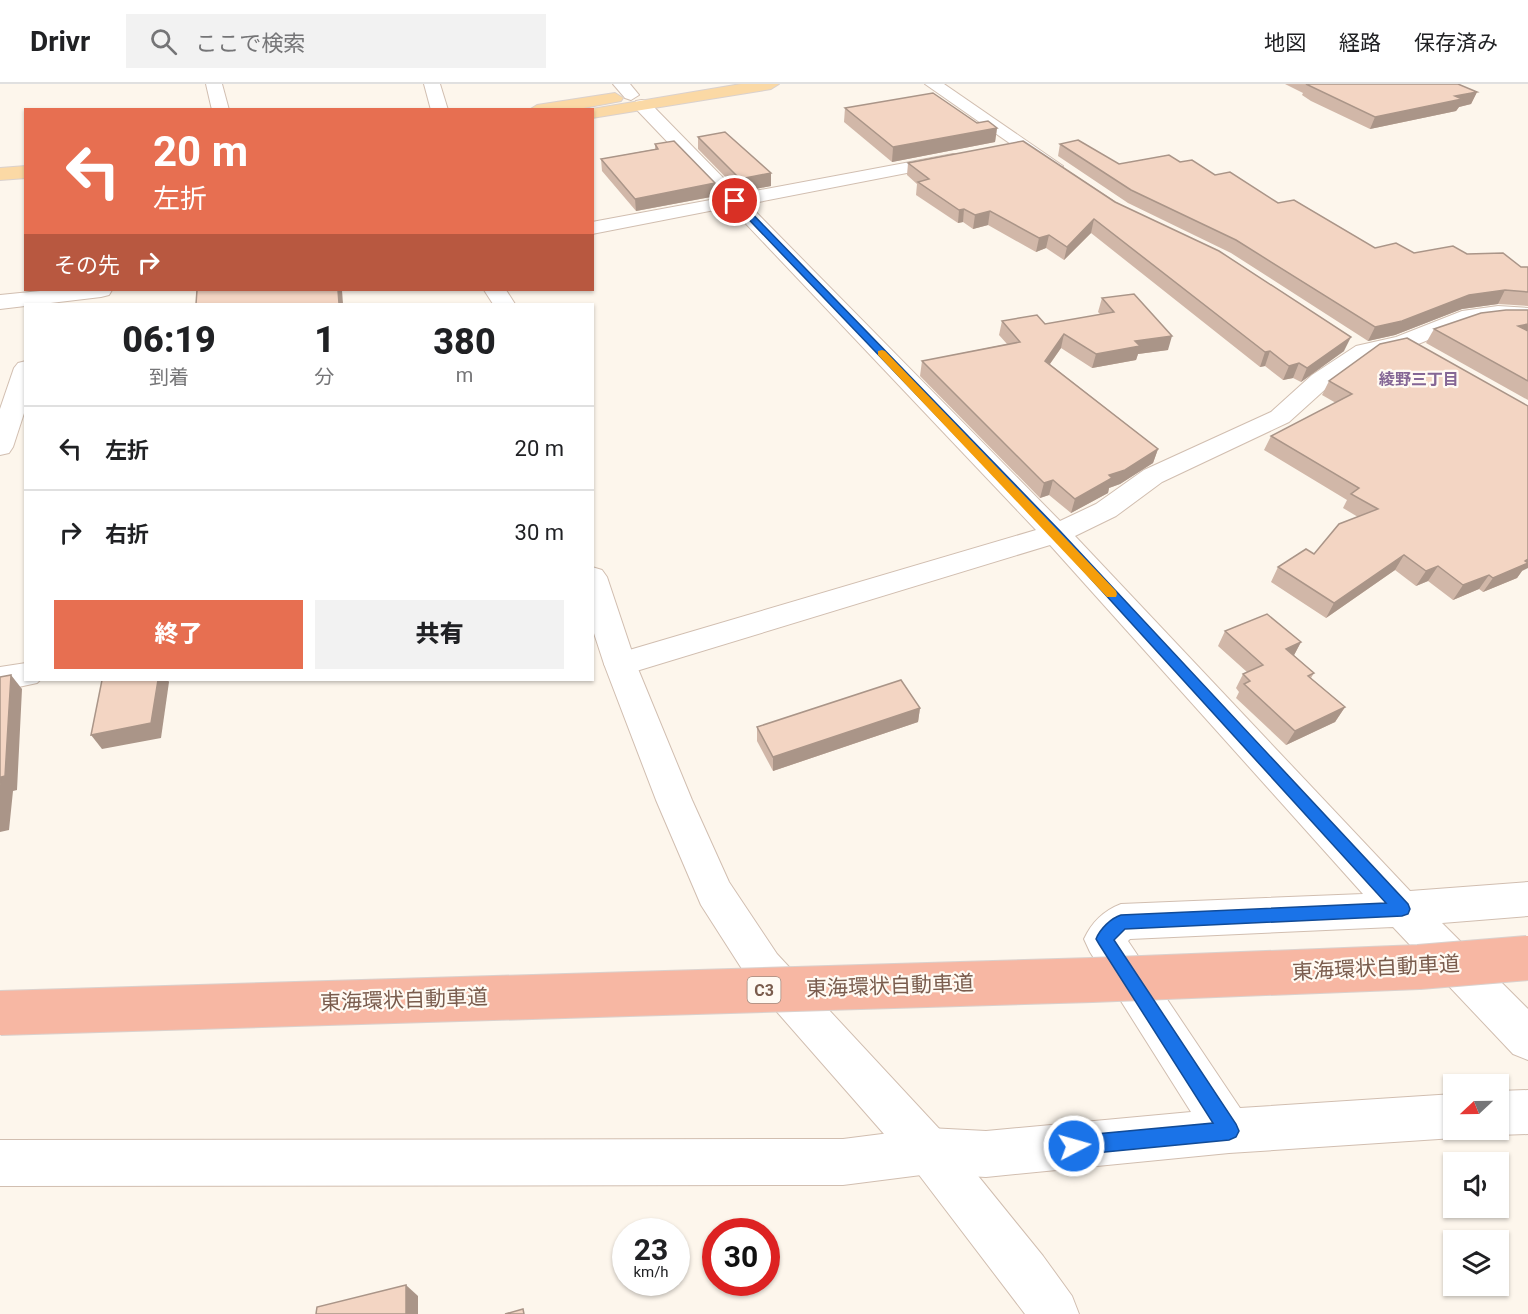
<!DOCTYPE html>
<html lang="ja">
<meta charset="utf-8">
<style>
body{margin:0;font-family:Roboto,"Noto Sans JP",sans-serif;background:#f2f2f2;color:#202124;height:100vh;display:flex;flex-direction:column;font-size:22px;white-space:nowrap}
*{box-sizing:border-box;margin:0}
p{font-size:20px;color:#757577}
.icon{flex:none;width:33px;height:33px;fill:none;stroke:currentColor;stroke-width:2;stroke-linecap:round;stroke-linejoin:round}
.map{position:relative;flex:1;overflow:hidden}
.drawer{position:absolute;left:24px;top:219px;width:570px;height:378px;display:flex;flex-direction:column;background:#fff;border-radius:0px;box-shadow:0 2px 4px #0004}
.drawer>*{flex:none}
.top-card{position:absolute;left:24px;top:24px;width:570px;height:183px;border-radius:0px;box-shadow:0 2px 4px #0004;background:#e76f51;color:#fff;overflow:hidden}
.needle{width:39px;rotate:248deg}
.fabs{position:absolute;left:1443px;top:990px;display:grid;gap:12px}
.fabs a{display:grid;place-items:center;width:66px;height:66px;border-radius:0px;background:#fff;box-shadow:0 2px 4px #0004;font-size:30px}
.speed{position:absolute;left:612px;top:1134px;display:flex;gap:12px;font-size:30px;font-weight:700;text-align:center}
.speed>*{display:grid;place-content:center;width:78px;height:78px;border-radius:50%;background:#fff;box-shadow:0 2px 4px #0004;line-height:1}
.speed small{font-size:15px;font-weight:400}
.speed .limit{border:9px solid #d22;background:#fff;color:#111}
.pin{position:absolute;display:grid;place-items:center;width:51px;height:51px;color:#fff;margin:-26px;border:3px solid #fff;border-radius:50%;box-shadow:0 2px 6px #0007}
.me{position:absolute;width:66px;margin:-33px;rotate:84deg;stroke-linejoin:round;filter:drop-shadow(0 0 4px #0008)}
.turn{display:flex;align-items:center;gap:21px;height:126px;padding:0 30px;font-size:27px}
.turn .icon{width:78px;height:78px;stroke-width:2.5}
.turn b{display:block;font-size:42px;line-height:51px}
.then{display:flex;align-items:center;height:57px;padding:0 30px;background:#0003;gap:12px;font-size:22px}
.eta{display:flex;justify-content:space-evenly;align-items:center;height:102px;text-align:center}
.eta b{font-size:36px;font-weight:800;line-height:42px}
.button{display:flex;gap:12px;margin-top:auto;padding:12px 30px}
.button a{flex:1;height:69px;border-radius:0px;background:#e76f51;color:#fff;font-size:24px;font-weight:800;line-height:69px;text-align:center}
.button a+a{background:#f2f2f2;color:#202124}
ul{padding:0;list-style:none}
li{display:flex;align-items:center;gap:18px;height:84px;padding:0 30px;border-top:2px solid #e0e0e0}
li div{flex:1}
li b{display:block;font-size:22px}
li em{font-style:normal}
header{display:flex;align-items:center;gap:36px;box-sizing:border-box;height:84px;padding:0 30px;background:#fff;border-bottom:2px solid #e0e0e0}
header strong{font-size:28px}
nav{display:flex;gap:33px;margin-inline-start:auto;font-size:21px}
.search{width:420px;height:54px;background:#f2f2f2;display:flex;align-items:center;gap:15px;box-sizing:border-box;padding:0 21px;border-radius:0px;color:#757577;font-size:22px}
.map>svg:first-child{display:block}
</style>
<header>
<strong>Drivr</strong>
<div class="search"><svg class="icon" aria-label="search" viewBox="0 0 24 24"><circle cx="10" cy="10" r="6"/><path d="M15 15l6 6"/></svg>ここで検索</div>
<nav><a>地図</a><a>経路</a><a>保存済み</a></nav>
</header>
<div class="map">
<svg width="1528" height="1230" viewBox="0 0 1528 1230">
<rect width="100%" height="100%" fill="#fdf6ec"/>
<g fill="none" stroke-linecap="round" stroke-linejoin="round">
<!-- minor casing -->
<g stroke="#d1beb0" stroke-width="2">
<g id="minor">
<polygon points="206,0 222,0 229,26 212,26"/>
<polygon points="424,0 440,0 448,26 431,26"/>
<polygon points="613,0 630,0 639,11 631,16 625,14"/>
<polygon points="925,0 944,0 1063,82 1060,86 1048,86"/>
<path d="M642,16L648,17L739,110L953,70L959,71L962,75L959,79L953,80L748,120L1060,437L1096,420L1144,386L1271,328L1312,291L1356,262L1396,253L1462,227L1498,222L1528,224V238L1498,236L1467,240L1411,263L1372,272L1330,301L1289,338L1162,398L1116,432L1075,452L1410,807L1528,798V832L1442,839L1528,925V976L1513,970L1393,843L1130,855L1128,857L1240,1024L1454,1010V1046H1471L1470,1048L1454,1054L1229,1069L986,1093L929,1090L843,1101L0,1102V1056L843,1055L929,1044L986,1047L1191,1028L1090,868L1084,855C1092,838 1103,827 1121,820L1363,810L1050,461L620,592L609,588L604,580L609,572L1036,446L730,123L592,150V138L721,114L636,25L634,21L636,17Z"/>
<polygon points="50,206 112,206 109,211 101,213 0,225 0,211"/>
<polygon points="26,277 26,323 13,363 9,369 0,371 0,325 14,284 18,279"/>
<polygon points="26,579 26,596 40,596 37,599 0,607 0,583"/>
<polygon points="1528,1006 1528,1050 1498,1051 1484,1046 1498,1046 1498,1007"/>
</g>
</g>
<!-- tertiary casing -->
<g stroke="#d1beb0" stroke-width="2">
<g id="tertiary">
<polygon points="484,206 506,206 515,220 493,220"/>
<polygon points="592,483 602,486 607,493 636,580 692,716 729,798 777,870 945,1051 1043,1172 1072,1212 1079,1230 1025,1230 913,1083 749,896 701,821 656,716 604,580 592,543"/>
</g>
</g>
<!-- primary casing -->
<g stroke="#dad1cd" stroke-width="2">
<g id="primary">
<polygon points="741,0 779,0 771,5 592,34 592,26 586,26"/>
<polygon points="615,9 623,14 621,17 573,26 529,26 537,21"/>
<polygon points="26,82 26,94 0,96 0,84"/>
</g>
</g>
<!-- minor -->
<use href="#minor" fill="#fff" fill-rule="evenodd"/>
<!-- tertiary -->
<use href="#tertiary" fill="#fff" fill-rule="evenodd"/>
<!-- primary -->
<use href="#primary" fill="#fbd9a5" fill-rule="evenodd"/>
<!-- motorway-bridge casing -->
<g stroke="#dad1cd" stroke-width="46" stroke-linecap="butt">
<polyline id="motorway-bridge" points="0,929 1092,896 1419,883 1528,874"/>
</g>
<!-- motorway-bridge -->
<use href="#motorway-bridge" stroke="#f7b7a3" stroke-width="44"/>
</g>
<!-- wall -->
<g fill="#d1b7a8">
<polygon points="1285,0 1458,0 1477,8 1471,20 1459,23 1456,27 1370,45 1311,17 1302,11 1303,9"/>
<polygon points="845,24 977,39 997,44 995,58 892,78 844,38"/>
<polygon points="698,53 771,102 740,108 698,65"/>
<polygon points="1023,57 1344,267 1301,298 1293,294 1283,296 1265,282 1260,283 1091,149 1064,176 1046,164 1036,168 988,141 973,145 963,138 958,139 916,111 917,100 907,91 908,79"/>
<polygon points="655,60 716,112 636,127 602,87 601,75 655,65"/>
<polygon points="1060,60 1119,80 1180,78 1215,91 1375,164 1414,169 1467,170 1521,183 1528,183 1528,222 1498,220 1462,225 1395,251 1368,257 1231,169 1128,119 1058,72"/>
<polygon points="1102,214 1168,266 1138,270 1136,276 1092,284 1061,264 1050,280 1158,365 1153,379 1120,400 1109,404 1108,409 1071,429 1049,411 1040,414 920,292 922,277 1007,260 999,251 1002,237 1045,240 1101,231 1098,228"/>
<polygon points="1528,226 1528,316 1426,259 1434,245"/>
<polygon points="1380,260 1522,487 1517,494 1483,508 1479,505 1453,516 1428,497 1416,502 1395,486 1326,534 1271,498 1278,483 1314,470 1358,433 1343,424 1347,416 1264,366 1271,352 1336,319 1322,311 1329,297"/>
<polygon points="1225,547 1301,558 1294,571 1314,589 1311,594 1345,623 1335,638 1286,661 1236,614 1239,608 1236,604 1243,590 1247,588 1218,562"/>
<polygon points="920,624 918,638 773,687 757,657 757,643"/>
</g>
<!-- shaded-wall -->
<g fill="#aa9588">
<polygon points="1477,8 1471,20 1459,23 1456,27 1370,45 1375,33 1455,12"/>
<polygon points="997,44 995,58 892,78 893,63"/>
<polygon points="771,89 771,102 740,108 740,95"/>
<polygon points="715,99 716,112 636,127 635,115"/>
<polygon points="964,125 963,138 958,139 959,126"/>
<polygon points="990,127 988,141 973,145 975,131"/>
<polygon points="1094,135 1091,149 1064,176 1067,163"/>
<polygon points="1049,151 1046,164 1036,168 1039,154"/>
<polygon points="338,206 342,206 343,220 339,220"/>
<polygon points="1505,206 1498,220 1462,225 1395,251 1368,257 1375,243 1469,211"/>
<polygon points="1528,240 1528,251 1518,242"/>
<polygon points="1064,250 1061,264 1042,291 1045,277"/>
<polygon points="1172,252 1168,266 1138,270 1136,276 1092,284 1096,270 1135,257"/>
<polygon points="1351,253 1344,267 1301,298 1307,284"/>
<polygon points="1270,267 1265,282 1260,283 1265,268"/>
<polygon points="1299,279 1293,294 1283,296 1289,282"/>
<polygon points="1158,365 1153,379 1120,400 1109,404 1108,409 1071,429 1075,415 1109,391"/>
<polygon points="1053,396 1049,411 1040,414 1044,399"/>
<polygon points="1404,471 1395,486 1326,534 1334,519"/>
<polygon points="1528,475 1528,484 1522,487 1517,494 1483,508 1493,494"/>
<polygon points="1438,482 1428,497 1416,502 1426,487"/>
<polygon points="1489,491 1479,505 1453,516 1463,501"/>
<polygon points="1301,558 1293,573 1286,565"/>
<polygon points="11,591 22,605 17,706 13,707 9,746 0,748 0,750 0,701"/>
<polygon points="158,596 168,596 169,598 161,654 102,665 91,651"/>
<polygon points="1345,623 1335,638 1286,661 1295,647"/>
<polygon points="920,624 918,638 773,687 773,673"/>
<polygon points="406,1201 418,1212 418,1230 406,1230"/>
</g>
<!-- building -->
<g fill="#f3d5c3" stroke="#aa9588" stroke-width="1.5">
<polygon points="1306,0 1458,0 1477,8 1455,12 1462,15 1375,33"/>
<polygon points="933,9 977,39 988,37 997,44 893,63 845,24"/>
<polygon points="725,48 771,89 740,95 698,53"/>
<polygon points="1078,56 1119,80 1169,71 1180,78 1192,76 1215,91 1230,88 1278,119 1294,116 1375,164 1396,159 1414,169 1453,162 1467,170 1503,169 1521,183 1528,183 1528,208 1505,206 1469,211 1402,237 1375,243 1236,156 1131,106 1060,60"/>
<polygon points="674,57 715,99 635,115 601,75 658,65 655,60"/>
<polygon points="1023,57 1115,118 1219,167 1351,253 1307,284 1299,279 1289,282 1270,267 1265,268 1094,135 1067,163 1049,151 1039,154 990,127 975,131 964,125 959,126 918,98 929,95 908,79"/>
<polygon points="197,206 338,206 339,220 196,220"/>
<polygon points="1134,210 1172,252 1135,257 1140,262 1096,270 1064,250 1045,277 1158,365 1125,386 1109,391 1112,394 1075,415 1053,396 1044,399 922,277 1020,258 1002,237 1037,231 1045,240 1114,228 1102,214"/>
<polygon points="1506,226 1528,226 1528,240 1518,242 1528,247 1528,297 1434,245 1481,229"/>
<polygon points="1407,254 1528,322 1528,475 1525,477 1528,479 1493,494 1489,491 1463,501 1438,482 1426,487 1404,471 1334,519 1278,483 1306,465 1314,470 1339,440 1378,425 1351,410 1359,404 1271,352 1352,310 1329,297 1380,260"/>
<polygon points="1267,530 1301,558 1286,565 1314,589 1308,592 1345,623 1295,647 1244,600 1250,597 1243,590 1263,581 1225,547"/>
<polygon points="11,591 5,692 1,693 0,701 0,593"/>
<polygon points="102,596 158,596 151,639 91,651"/>
<polygon points="901,596 920,624 773,673 757,643"/>
<polygon points="406,1201 406,1230 316,1230 317,1223"/>
<polygon points="523,1225 524,1230 505,1230"/>
</g>
<!-- route -->
<path fill="#1a73e8" stroke="#114b97" stroke-width="1.5" d="M733,115H738L1060,447L1408,820L1410,825L1408,830L1402,832L1125,845L1114,856L1236,1040L1239,1047L1236,1053L1229,1056L1074,1071L1068,1068L1065,1062L1068,1055L1074,1052L1213,1039L1099,860L1096,855C1100,845 1111,834 1121,831L1386,819L1052,452L733,119Z"/>
<!-- slow -->
<polygon fill="#f59e0b" points="882,266 885,267 1116,507 1117,510 1116,513 1107,513 878,271 878,267"/>
<g text-anchor="middle" dominant-baseline="central" stroke-width="4.5" stroke-linejoin="round" paint-order="stroke">
<!-- far-neighbourhood labels -->
<g font-size="16" font-weight="bold" fill="#846695" stroke="#fffaf3">
<text x="1419" y="295">綾野三丁目</text>
</g>
<!-- shield labels -->
<rect fill="#fffaf3" stroke="#a28b7f" stroke-width="1.5" x="747.5" y="893" width="33" height="26" rx="4.5"/>
<g font-size="16" font-weight="bold" fill="#7a5c4d">
<text x="764" y="906">C3</text>
</g>
<!-- near-street labels -->
<g font-size="21" fill="#7a5c4d" stroke="#fffaf3">
<text transform="translate(1376 884) rotate(-3)">東海環状自動車道</text>
<text transform="translate(890 902) rotate(-2)">東海環状自動車道</text>
<text transform="translate(404 916) rotate(-2)">東海環状自動車道</text>
</g>
</g>
</svg>
<div class="fabs">
<a><svg class="needle" viewBox="-14 -14 28 28"><path d="M0-13l5 13h-10z" fill="#e53935"/><path d="M0 13l5-13h-10z" fill="#757577"/></svg></a>
<a><svg class="icon" aria-label="sound" viewBox="0 0 24 24"><path d="M4 9h4l5-4v14l-5-4H4zM17 9q2 3 0 6"/></svg></a>
<a><svg class="icon" aria-label="layers" viewBox="0 0 24 24"><path d="M12 4l9 5-9 5-9-5zM3 14l9 5 9-5"/></svg></a>
</div>
<div class="speed"><div>23<small>km/h</small></div><div class="limit">30</div></div>
<div class="pin" style="left:735px;top:117px;background:#d93025"><svg class="icon" aria-label="arrive" viewBox="0 0 24 24"><path d="M6 21V4h12l-3 4 3 4H6"/></svg></div>
<svg class="me" style="left:1074px;top:1062px" viewBox="-20 -20 40 40"><circle r="17" fill="#1a73e8" stroke="#fff" stroke-width="3"/><path d="M0-11L8 9 0 5-8 9z" fill="#fff"/></svg>
<div class="top-card">
<div class="turn"><svg class="icon" aria-label="left" viewBox="0 0 24 24"><path d="M17 20v-9H6M10 6l-5 5 5 5"/></svg><div><b>20 m</b>左折</div></div>
<div class="then">その先<svg class="icon" aria-label="right" viewBox="0 0 24 24"><path d="M7 20v-9h11M14 6l5 5-5 5"/></svg></div>
</div>
<section class="drawer">
<div class="eta">
<div><b>06:19</b><p>到着</p></div>
<div><b>1</b><p>分</p></div>
<div><b>380</b><p>m</p></div>
</div>
<ul>
<li><svg class="icon" aria-label="left" viewBox="0 0 24 24"><path d="M17 20v-9H6M10 6l-5 5 5 5"/></svg><div><b>左折</b></div><em>20 m</em></li>
<li><svg class="icon" aria-label="right" viewBox="0 0 24 24"><path d="M7 20v-9h11M14 6l5 5-5 5"/></svg><div><b>右折</b></div><em>30 m</em></li>
</ul>
<div class="button"><a>終了</a><a>共有</a></div>
</section>
</div>
